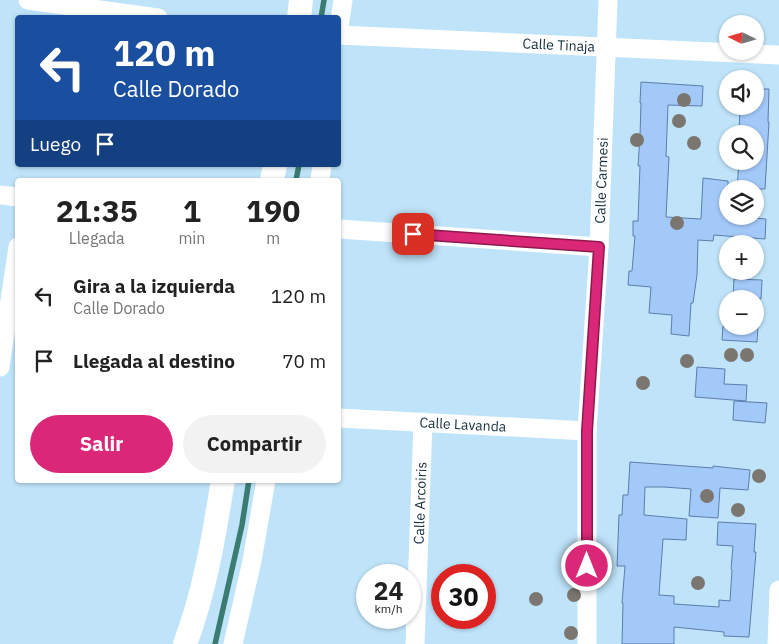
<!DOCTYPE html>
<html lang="es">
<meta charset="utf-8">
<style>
body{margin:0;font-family:"IBM Plex Sans",sans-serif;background:#f2f2f2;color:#222;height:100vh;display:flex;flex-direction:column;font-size:19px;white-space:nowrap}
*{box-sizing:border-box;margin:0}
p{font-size:16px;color:#767676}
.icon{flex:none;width:28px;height:28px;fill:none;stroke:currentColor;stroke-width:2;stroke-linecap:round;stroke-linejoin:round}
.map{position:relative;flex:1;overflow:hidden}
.details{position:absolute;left:15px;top:178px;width:326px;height:305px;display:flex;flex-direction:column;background:#fff;border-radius:5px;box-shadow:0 1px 4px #0004}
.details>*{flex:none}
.banner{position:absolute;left:15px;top:15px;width:326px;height:152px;border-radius:5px;box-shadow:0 1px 4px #0004;background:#1a4fa0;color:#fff;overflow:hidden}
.needle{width:32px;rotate:275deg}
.fabs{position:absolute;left:719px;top:15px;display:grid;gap:10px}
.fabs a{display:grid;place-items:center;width:45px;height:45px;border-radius:50%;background:#fff;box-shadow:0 1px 4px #0004;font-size:25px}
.speed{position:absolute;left:356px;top:564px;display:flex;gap:10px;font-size:25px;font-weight:700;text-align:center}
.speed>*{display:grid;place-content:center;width:65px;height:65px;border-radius:50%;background:#fff;box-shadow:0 1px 4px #0004;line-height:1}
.speed small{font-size:12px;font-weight:400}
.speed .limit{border:8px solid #d22;background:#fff;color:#111}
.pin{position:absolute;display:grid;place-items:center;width:42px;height:42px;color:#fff;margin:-21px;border-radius:10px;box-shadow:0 2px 8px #0006}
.me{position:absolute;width:55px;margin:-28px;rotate:0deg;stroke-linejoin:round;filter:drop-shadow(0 0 4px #0008)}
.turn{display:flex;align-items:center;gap:18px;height:105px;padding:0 15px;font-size:22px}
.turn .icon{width:65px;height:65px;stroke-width:2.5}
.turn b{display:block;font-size:35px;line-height:42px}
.then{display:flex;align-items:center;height:48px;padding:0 15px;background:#0003;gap:10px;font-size:19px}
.eta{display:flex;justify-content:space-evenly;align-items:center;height:85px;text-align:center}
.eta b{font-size:30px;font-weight:700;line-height:35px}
.cta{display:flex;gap:10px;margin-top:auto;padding:10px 15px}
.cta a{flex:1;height:58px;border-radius:30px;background:#db2777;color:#fff;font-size:20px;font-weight:700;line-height:58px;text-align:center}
.cta a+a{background:#f2f2f2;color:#222}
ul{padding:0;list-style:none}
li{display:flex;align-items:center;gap:15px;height:65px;padding:0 15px}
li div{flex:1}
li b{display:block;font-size:19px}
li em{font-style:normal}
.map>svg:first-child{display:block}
</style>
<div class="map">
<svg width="779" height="644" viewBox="0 0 779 644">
<rect width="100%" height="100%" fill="#bfe3f9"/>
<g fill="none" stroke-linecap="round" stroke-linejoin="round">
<!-- stream -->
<g stroke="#3b7c72" stroke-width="5.5">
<polyline points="321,18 324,0"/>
<polyline points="296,180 299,165"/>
<polyline points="215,644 242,525 249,480"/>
</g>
</g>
<!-- building -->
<g fill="#a3c9f9" stroke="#5b7eab">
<polygon points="641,82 703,86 702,106 668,105 666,156 669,157 666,217 701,219 703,178 728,181 728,216 766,219 765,239 714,235 713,241 698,240 697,275 693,303 691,303 689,336 671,334 672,315 649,313 651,287 628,285 629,271 632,271 635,236 633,236 633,221 638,221 640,166 638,166 640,136 641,103 640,103"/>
<polygon points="755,89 769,89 768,122 769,122 765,189 737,189 739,161 755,161 755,134 739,134 740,106 755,106"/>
<polygon points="734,279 762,280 761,299 733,299"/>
<polygon points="723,326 758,326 757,342 722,340"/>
<polygon points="697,367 725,369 724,384 747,385 746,401 695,397"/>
<polygon points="734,401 767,403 765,423 733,420"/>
<polygon points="630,462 713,468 713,466 750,470 748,490 720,488 718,518 689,516 691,489 664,487 645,487 644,515 687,519 686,540 663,539 659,595 674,596 674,604 719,607 719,600 730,601 732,570 731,569 733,546 717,545 718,522 756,524 754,552 756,552 749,637 724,636 724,632 674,627 674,644 622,644 623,603 622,603 625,566 617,566 619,515 622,515 623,495 628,495"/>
</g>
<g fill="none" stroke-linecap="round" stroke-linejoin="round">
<!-- minor -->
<g stroke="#fff" stroke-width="19">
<polyline points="28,0 158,18"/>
<polyline points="339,27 343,0"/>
<path id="s1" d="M339,35L779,55"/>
<polyline points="320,180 322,165"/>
<polyline points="0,195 18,197"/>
<polyline points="339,229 599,247"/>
<polyline points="0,367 18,247"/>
<path id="s2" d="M339,418L587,431"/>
<polyline points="233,644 252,561 266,480"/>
<path id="s3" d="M415,644L423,422"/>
<path id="s4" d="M587,644V431L599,247L608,0"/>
<polyline points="777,644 779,590"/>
</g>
<!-- tertiary -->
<g stroke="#fff" stroke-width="24">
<polyline points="299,18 301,0"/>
<polyline points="272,180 275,165"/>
<path d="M185,644C205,591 214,536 223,480"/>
</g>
</g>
<!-- trees -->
<g fill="#7b7770">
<circle cx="684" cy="100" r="7"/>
<circle cx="679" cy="121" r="7"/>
<circle cx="637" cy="140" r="7"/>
<circle cx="694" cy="143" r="7"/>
<circle cx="677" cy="223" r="7"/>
<circle cx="731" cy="355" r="7"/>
<circle cx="747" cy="355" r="7"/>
<circle cx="687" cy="361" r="7"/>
<circle cx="643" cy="383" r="7"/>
<circle cx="759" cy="476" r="7"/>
<circle cx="707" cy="496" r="7"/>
<circle cx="738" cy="510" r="7"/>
<circle cx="576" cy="555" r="7"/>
<circle cx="698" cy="583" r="7"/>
<circle cx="574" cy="595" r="7"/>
<circle cx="536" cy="599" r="7"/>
<circle cx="571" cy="633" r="7"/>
</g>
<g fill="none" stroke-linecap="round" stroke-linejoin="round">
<!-- route casing -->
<g stroke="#8e194d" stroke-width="12">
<polyline id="route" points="413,234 599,247 587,431 587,566"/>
</g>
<!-- route -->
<use href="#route" stroke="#db2777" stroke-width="9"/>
</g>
<g text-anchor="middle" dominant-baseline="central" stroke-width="4" stroke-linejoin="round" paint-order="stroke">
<!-- street labels -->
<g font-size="14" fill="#152e3c" stroke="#d6eefd">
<text stroke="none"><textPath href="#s1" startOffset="220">Calle Tinaja</textPath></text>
<text stroke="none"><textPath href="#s4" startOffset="464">Calle Carmesi</textPath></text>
<text stroke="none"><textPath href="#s2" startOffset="124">Calle Lavanda</textPath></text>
<text stroke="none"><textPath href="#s3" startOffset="141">Calle Arcoiris</textPath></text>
</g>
</g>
</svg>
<div class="fabs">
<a><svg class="needle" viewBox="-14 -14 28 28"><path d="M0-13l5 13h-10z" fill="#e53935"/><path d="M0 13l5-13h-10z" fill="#767676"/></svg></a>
<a><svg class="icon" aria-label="sound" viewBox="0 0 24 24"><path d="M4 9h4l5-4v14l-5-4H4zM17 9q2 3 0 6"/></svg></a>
<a><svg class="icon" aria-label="search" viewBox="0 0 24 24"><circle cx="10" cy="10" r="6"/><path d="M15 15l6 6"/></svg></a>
<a><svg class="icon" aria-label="layers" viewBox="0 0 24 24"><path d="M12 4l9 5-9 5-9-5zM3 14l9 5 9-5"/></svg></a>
<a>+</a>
<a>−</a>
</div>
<div class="speed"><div>24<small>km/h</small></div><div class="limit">30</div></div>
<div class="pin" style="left:413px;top:234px;background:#d93025"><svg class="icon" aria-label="arrive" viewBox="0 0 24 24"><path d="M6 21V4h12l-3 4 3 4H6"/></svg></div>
<svg class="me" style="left:587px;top:566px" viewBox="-20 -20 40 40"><circle r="17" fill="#db2777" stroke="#fff" stroke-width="3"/><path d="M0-11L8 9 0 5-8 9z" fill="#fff"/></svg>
<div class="banner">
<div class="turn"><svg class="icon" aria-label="left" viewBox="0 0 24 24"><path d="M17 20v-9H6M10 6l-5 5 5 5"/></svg><div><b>120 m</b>Calle Dorado</div></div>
<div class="then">Luego<svg class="icon" aria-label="arrive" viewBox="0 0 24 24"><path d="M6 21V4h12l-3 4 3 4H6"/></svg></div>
</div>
<section class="details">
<div class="eta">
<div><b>21:35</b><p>Llegada</p></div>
<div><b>1</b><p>min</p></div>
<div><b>190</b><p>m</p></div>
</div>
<ul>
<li><svg class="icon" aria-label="left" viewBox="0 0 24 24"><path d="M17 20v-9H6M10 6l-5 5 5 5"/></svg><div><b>Gira a la izquierda</b><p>Calle Dorado</p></div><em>120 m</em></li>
<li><svg class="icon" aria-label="arrive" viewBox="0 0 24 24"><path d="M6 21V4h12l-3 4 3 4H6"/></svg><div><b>Llegada al destino</b></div><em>70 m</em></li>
</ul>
<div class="cta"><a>Salir</a><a>Compartir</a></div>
</section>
</div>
